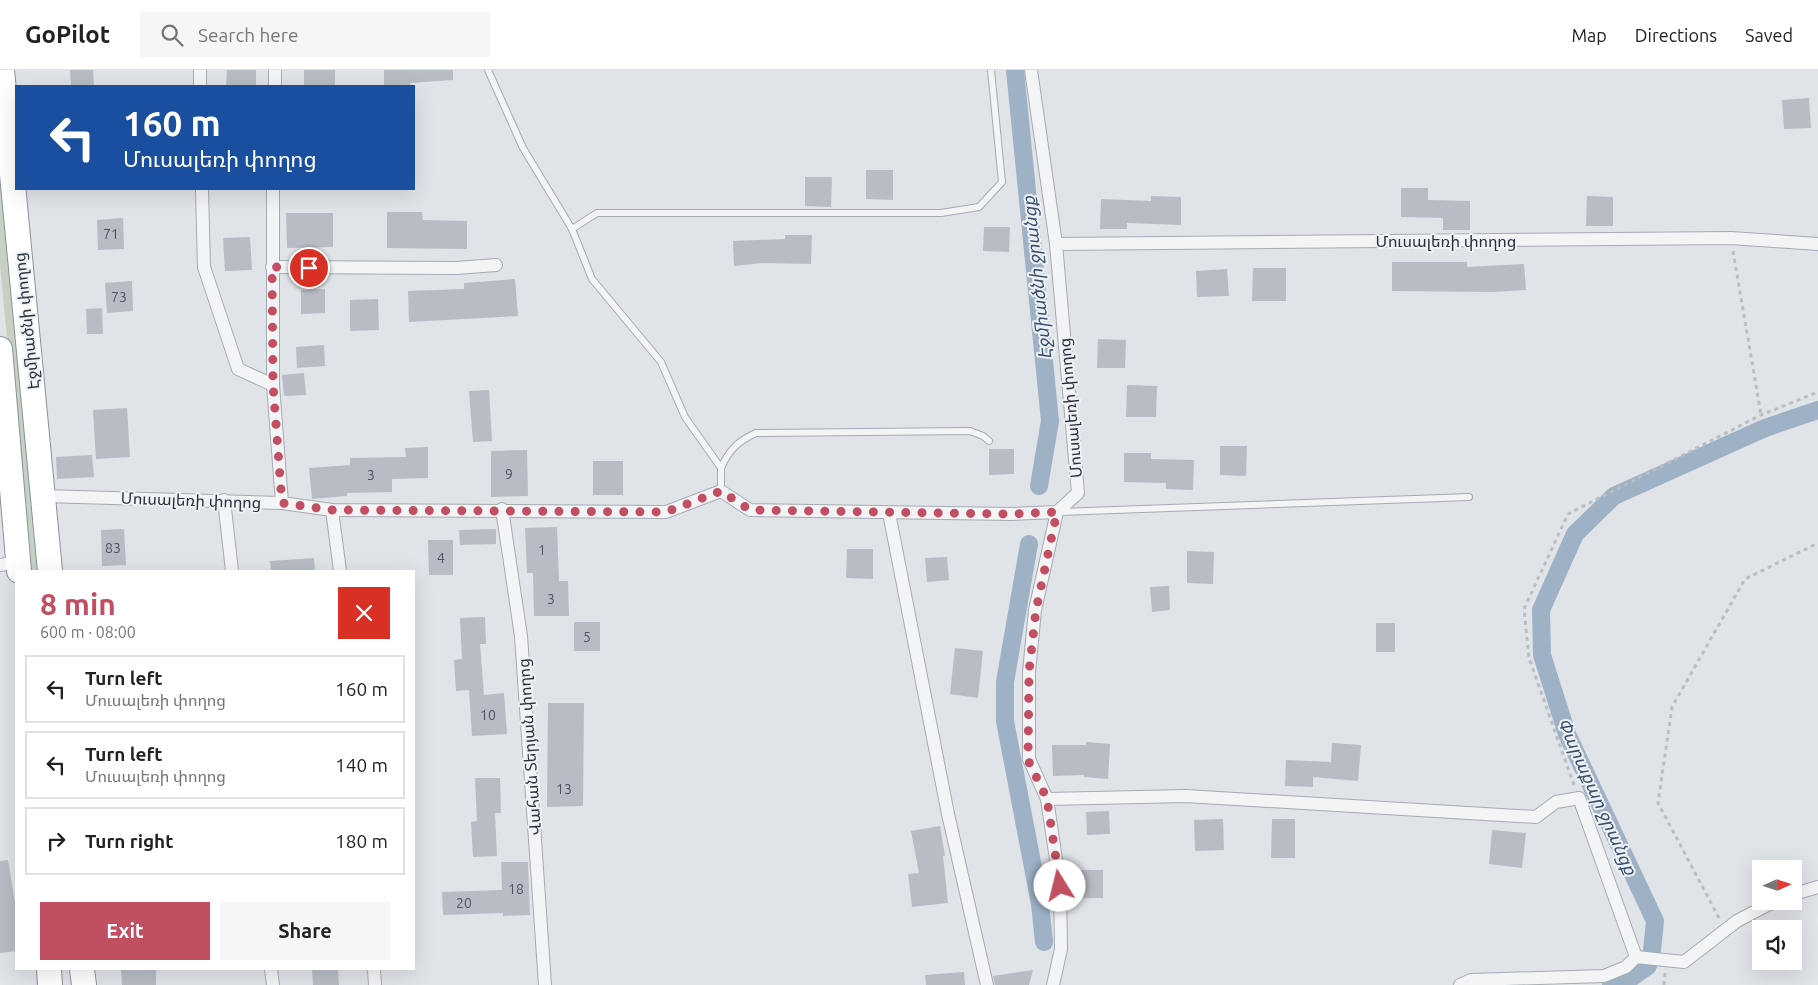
<!DOCTYPE html>
<meta charset="utf-8">
<style>
body{margin:0;font-family:Ubuntu,"Noto Sans Armenian",sans-serif;background:#f6f6f6;color:#222;height:100vh;display:flex;flex-direction:column;font-size:19px;white-space:nowrap}
*{box-sizing:border-box;margin:0}
p{font-size:16px;color:#767676}
.icon{flex:none;width:28px;height:28px;fill:none;stroke:currentColor;stroke-width:2;stroke-linecap:round;stroke-linejoin:round}
.map{position:relative;flex:1;overflow:hidden}
.details{position:absolute;left:15px;top:500px;width:400px;height:400px;display:flex;flex-direction:column;background:#fff;border-radius:0px;box-shadow:0 5px 20px #0002}
.details>*{flex:none}
.hud{position:absolute;left:15px;top:15px;width:400px;height:105px;border-radius:0px;box-shadow:0 5px 20px #0002;background:#1a4fa0;color:#fff;overflow:hidden}
.needle{width:32px;rotate:87deg}
.buttons{position:absolute;left:1752px;top:790px;display:grid;gap:10px}
.buttons a{display:grid;place-items:center;width:50px;height:50px;border-radius:0px;background:#fff;box-shadow:0 5px 20px #0002;font-size:25px}
.pin{position:absolute;display:grid;place-items:center;width:42px;height:42px;color:#fff;margin:-21px;border:2px solid #fff;border-radius:50%;box-shadow:0 1px 5px #0007}
.me{position:absolute;width:55px;margin:-28px;rotate:351deg;stroke-linejoin:round;filter:drop-shadow(0 0 4px #0008)}
.turn{display:flex;align-items:center;gap:18px;height:105px;padding:0 25px;font-size:22px}
.turn .icon{width:65px;height:65px;stroke-width:2.5}
.turn b{display:block;font-size:35px;line-height:42px}
.round{display:grid;place-items:center;flex:none;width:52px;height:52px;border-radius:0px;background:#f6f6f6}
.summary{display:flex;align-items:center;justify-content:space-between;height:85px;padding:0 25px}
h1{font-size:30px;font-weight:700;line-height:38px;color:#c24f61}
.primary-button{display:flex;gap:10px;margin-top:auto;padding:10px 25px}
.primary-button a{flex:1;height:58px;border-radius:0px;background:#c24f61;color:#fff;font-size:20px;font-weight:700;line-height:58px;text-align:center}
.primary-button a+a{background:#f6f6f6;color:#222}
ul{padding:0;list-style:none}
li{display:flex;align-items:center;gap:15px;height:68px;margin:0 10px 8px;padding:0 15px;border:2px solid #e0e0e0;border-radius:0px}
li div{flex:1}
li b{display:block;font-size:19px}
li em{font-style:normal}
header{display:flex;align-items:center;gap:30px;box-sizing:border-box;height:70px;padding:0 25px;background:#fff;border-bottom:1px solid #e0e0e0}
header strong{font-size:24px}
nav{display:flex;gap:28px;margin-inline-start:auto;font-size:18px}
.search{width:350px;height:45px;background:#f6f6f6;display:flex;align-items:center;gap:12px;box-sizing:border-box;padding:0 18px;border-radius:0px;color:#767676;font-size:19px}
.map>svg:first-child{display:block}
</style>
<header>
<strong>GoPilot</strong>
<div class="search"><svg class="icon" aria-label="search" viewBox="0 0 24 24"><circle cx="10" cy="10" r="6"/><path d="M15 15l6 6"/></svg>Search here</div>
<nav><a>Map</a><a>Directions</a><a>Saved</a></nav>
</header>
<div class="map">
<svg width="1818" height="915" viewBox="0 0 1818 915">
<rect width="100%" height="100%" fill="#e0e3e8"/>
<!-- green -->
<polygon fill="#c6d1c2" points="0,98 2,98 37,501 29,501 0,195"/>
<g fill="none" stroke-linecap="round" stroke-linejoin="round">
<!-- canal -->
<g stroke="#9eb1c5" stroke-width="18">
<polyline points="1015,0 1050,351 1039,416"/>
<polyline points="1029,474 1005,612 1005,651 1040,834 1044,872"/>
<polyline points="1652,880 1655,851 1567,664 1542,585 1541,540 1575,464 1614,426 1765,358 1818,340"/>
<polyline points="1611,915 1624,913 1648,896"/>
</g>
</g>
<!-- building -->
<g fill="#b8bcc4">
<polygon points="70,0 93,0 94,16 71,16"/>
<polygon points="227,0 256,0 256,16 226,16"/>
<rect x="304" y="0" width="31" height="16"/>
<polygon points="384,0 453,0 453,10 410,13 411,16 384,16"/>
<polygon points="1809,28 1811,58 1784,59 1782,30"/>
<polygon points="866,100 893,100 893,130 866,129"/>
<polygon points="805,107 832,107 831,137 805,136"/>
<polygon points="1401,118 1428,118 1428,130 1470,131 1470,160 1443,160 1443,148 1401,147"/>
<polygon points="1151,126 1181,127 1181,155 1127,153 1127,159 1100,159 1101,129 1151,131"/>
<polygon points="1587,126 1613,127 1613,156 1586,156"/>
<polygon points="387,142 422,142 423,150 467,151 467,179 387,178"/>
<polygon points="286,143 333,143 333,177 287,178"/>
<polygon points="123,148 124,179 98,180 97,150"/>
<polygon points="984,157 1010,157 1009,182 983,181"/>
<polygon points="785,165 812,165 811,194 762,193 734,196 733,171 785,169"/>
<polygon points="250,167 252,200 225,201 223,168"/>
<polygon points="1392,192 1467,192 1467,197 1524,194 1526,220 1493,222 1392,221"/>
<polygon points="1253,198 1286,198 1286,231 1252,231"/>
<polygon points="1227,199 1229,226 1197,227 1196,201"/>
<polygon points="515,209 518,246 409,252 408,221 464,219 464,213"/>
<polygon points="132,211 133,241 107,243 105,213"/>
<polygon points="325,219 325,243 301,244 301,220"/>
<polygon points="378,229 379,260 350,261 350,230"/>
<polygon points="102,238 103,264 87,264 86,239"/>
<polygon points="1098,269 1126,270 1125,298 1097,298"/>
<polygon points="324,275 325,296 297,298 296,277"/>
<polygon points="304,303 306,325 284,326 282,305"/>
<polygon points="1127,315 1157,316 1156,347 1126,347"/>
<polygon points="489,320 492,371 473,372 469,321"/>
<polygon points="127,338 130,387 96,389 93,340"/>
<polygon points="1220,376 1247,376 1246,406 1220,405"/>
<polygon points="428,377 428,408 392,409 392,422 347,423 347,426 312,429 309,398 350,395 350,388 406,387 405,378"/>
<polygon points="989,379 1014,379 1014,404 989,405"/>
<polygon points="527,380 528,426 491,427 491,381"/>
<polygon points="1124,383 1151,383 1151,389 1194,390 1193,420 1166,419 1166,413 1124,412"/>
<polygon points="92,385 94,407 57,409 56,387"/>
<rect x="593" y="391" width="30" height="34"/>
<polygon points="557,457 559,511 568,511 569,546 534,546 533,503 527,503 525,458"/>
<polygon points="124,459 126,495 102,496 101,460"/>
<polygon points="496,459 496,474 460,475 459,460"/>
<polygon points="428,470 453,470 453,505 429,505"/>
<polygon points="847,479 873,479 873,509 846,508"/>
<polygon points="1187,481 1214,482 1213,514 1187,513"/>
<polygon points="947,487 949,510 927,512 925,488"/>
<polygon points="314,488 315,501 271,501 270,491"/>
<polygon points="1169,516 1170,540 1152,542 1150,517"/>
<polygon points="485,547 486,574 480,574 484,625 504,623 507,664 472,666 469,620 456,621 454,590 462,589 460,548"/>
<rect x="574" y="552" width="26" height="29"/>
<rect x="1376" y="553" width="19" height="29"/>
<polygon points="955,578 983,581 978,628 950,624"/>
<polygon points="548,633 584,633 583,736 547,737"/>
<polygon points="1086,672 1110,674 1108,709 1084,707 1084,705 1053,706 1052,675 1086,675"/>
<polygon points="1332,673 1361,675 1358,711 1313,707 1313,717 1285,716 1286,690 1331,692"/>
<polygon points="475,708 500,708 501,743 495,743 497,786 473,787 471,752 477,751"/>
<polygon points="1109,741 1110,764 1087,765 1086,742"/>
<polygon points="1223,749 1224,780 1195,781 1194,750"/>
<polygon points="1272,749 1295,749 1295,788 1271,788"/>
<polygon points="940,756 945,786 943,786 948,833 912,837 908,804 919,803 911,761"/>
<polygon points="1492,760 1526,763 1522,798 1489,794"/>
<polygon points="8,790 16,838 16,881 0,883 0,791"/>
<polygon points="501,792 528,792 530,845 503,846 503,843 443,845 442,822 502,820"/>
<rect x="1081" y="800" width="22" height="28"/>
<polygon points="121,899 156,899 156,915 122,915"/>
<polygon points="312,899 338,899 339,915 313,915"/>
<polygon points="1033,900 1029,915 995,915 993,906"/>
<polygon points="964,902 965,915 926,915 925,905"/>
</g>
<g fill="none" stroke-linecap="round" stroke-linejoin="round">
<!-- lane casing -->
<g stroke="#a6aab2" stroke-width="8">
<g id="lane">
<polyline points="488,0 523,78 572,159 592,209 661,292 685,347 721,398 721,421"/>
<polyline points="572,159 597,143 941,143 979,137 1002,112 991,0"/>
<path d="M721,398C729,380 738,371 756,363L970,361L983,366L989,371"/>
<polyline points="1060,442 1469,427"/>
</g>
</g>
<!-- street casing -->
<g stroke="#a6aab2" stroke-width="14">
<g id="street">
<polyline points="200,0 200,16"/>
<polyline points="1031,0 1056,174"/>
<polyline points="275,16 275,0"/>
<polyline points="202,119 204,197 238,299 273,315"/>
<polyline points="273,119 273,315 282,433"/>
<polyline points="272,197 456,198 496,195"/>
<polyline points="44,426 282,433 332,440 666,442 721,421 750,440 1011,444 1057,442 1078,423 1056,174 1731,168 1818,174"/>
<polyline points="224,430 232,501"/>
<polyline points="502,439 521,566 545,915"/>
<polyline points="332,440 340,501"/>
<polyline points="889,443 948,744 987,915"/>
<polyline points="0,495 18,492"/>
<polyline points="1047,729 1186,726 1536,747 1556,732 1579,728 1636,887"/>
<polyline points="1794,824 1818,817"/>
<polyline points="271,899 273,915"/>
<polyline points="374,899 375,915"/>
<polyline points="1053,915 1061,879 1060,816 1047,729 1029,689 1029,602 1035,540 1057,442"/>
<polyline points="1460,915 1471,910 1604,906 1626,897 1636,887 1684,892 1737,851 1775,831"/>
</g>
</g>
<!-- highway casing -->
<g stroke="#89919d" stroke-width="26">
<g id="highway">
<polyline points="2,0 50,501"/>
<polyline points="0,279 19,501"/>
<polyline points="49,899 50,915"/>
<polyline points="82,899 84,915"/>
</g>
</g>
<!-- path -->
<g stroke="#babdc2" stroke-width="3" stroke-dasharray="4 4" stroke-linecap="butt">
<polyline points="1733,181 1761,345"/>
<polyline points="1574,715 1529,588 1524,539 1568,444 1761,345 1818,322"/>
<polyline points="1719,848 1658,733 1672,637 1745,509 1818,473"/>
<polyline points="1664,915 1665,903"/>
</g>
<!-- lane -->
<use href="#lane" stroke="#f2f4f6" stroke-width="6"/>
<!-- street -->
<use href="#street" stroke="#f2f4f6" stroke-width="12"/>
<!-- highway -->
<use href="#highway" stroke="#fff" stroke-width="24"/>
</g>
<g fill="none" stroke-linecap="round" stroke-linejoin="round">
<!-- route -->
<polyline stroke="#c24f61" stroke-width="9" stroke-dasharray="0 16.2" points="309,198 272,197 273,315 282,433 332,440 666,442 721,421 750,440 1011,444 1057,442 1036,540 1029,602 1028,690 1047,729 1060,816"/>
</g>
<g text-anchor="middle" dominant-baseline="central" stroke-width="4" stroke-linejoin="round" paint-order="stroke">
<!-- number labels -->
<g font-size="14" fill="#4e5460">
<text x="111" y="164">71</text>
<text x="119" y="227">73</text>
<text x="509" y="404">9</text>
<text x="371" y="405">3</text>
<text x="113" y="478">83</text>
<text x="542" y="480">1</text>
<text x="441" y="488">4</text>
<text x="551" y="529">3</text>
<text x="587" y="567">5</text>
<text x="488" y="645">10</text>
<text x="564" y="719">13</text>
<text x="516" y="819">18</text>
<text x="464" y="833">20</text>
</g>
<!-- street labels -->
<g font-size="16" fill="#2a313e" stroke="#eff2f5">
<text x="1446" y="171">Մուսալեռի փողոց</text>
<text transform="translate(26 251) rotate(-96)">Էջմիածնի փողոց</text>
<text transform="translate(1070 338) rotate(-95)">Մուսալեռի փողոց</text>
<text transform="translate(191 430) rotate(2)">Մուսալեռի փողոց</text>
<text transform="translate(529 677) rotate(-94)">Վահան Տերյան փողոց</text>
</g>
<!-- water labels -->
<g font-size="18" font-style="italic" fill="#38506e" stroke="#eff2f5">
<text transform="translate(1036 208) rotate(-96)">Էջմիածնի ջրանցք</text>
<text transform="translate(1598 726) rotate(66)">Փարաքար ջրանցք</text>
</g>
</g>
</svg>
<div class="buttons">
<a><svg class="needle" viewBox="-14 -14 28 28"><path d="M0-13l5 13h-10z" fill="#e53935"/><path d="M0 13l5-13h-10z" fill="#767676"/></svg></a>
<a><svg class="icon" aria-label="sound" viewBox="0 0 24 24"><path d="M4 9h4l5-4v14l-5-4H4zM17 9q2 3 0 6"/></svg></a>
</div>
<div class="pin" style="left:309px;top:198px;background:#d93025"><svg class="icon" aria-label="arrive" viewBox="0 0 24 24"><path d="M6 21V4h12l-3 4 3 4H6"/></svg></div>
<svg class="me" style="left:1060px;top:816px" viewBox="-20 -20 40 40"><circle r="19" fill="#fff"/><path d="M0-13L10 11 0 6-10 11z" fill="#c24f61"/></svg>
<div class="hud">
<div class="turn"><svg class="icon" aria-label="left" viewBox="0 0 24 24"><path d="M17 20v-9H6M10 6l-5 5 5 5"/></svg><div><b>160 m</b>Մուսալեռի փողոց</div></div>
</div>
<section class="details">
<div class="summary"><div><h1>8 min</h1><p>600 m · 08:00</p></div><a class="round" style="background:#d93025;color:#fff"><svg class="icon" aria-label="close" viewBox="0 0 24 24"><path d="M6 6l12 12M18 6L6 18"/></svg></a></div>
<ul>
<li><svg class="icon" aria-label="left" viewBox="0 0 24 24"><path d="M17 20v-9H6M10 6l-5 5 5 5"/></svg><div><b>Turn left</b><p>Մուսալեռի փողոց</p></div><em>160 m</em></li>
<li><svg class="icon" aria-label="left" viewBox="0 0 24 24"><path d="M17 20v-9H6M10 6l-5 5 5 5"/></svg><div><b>Turn left</b><p>Մուսալեռի փողոց</p></div><em>140 m</em></li>
<li><svg class="icon" aria-label="right" viewBox="0 0 24 24"><path d="M7 20v-9h11M14 6l5 5-5 5"/></svg><div><b>Turn right</b></div><em>180 m</em></li>
</ul>
<div class="primary-button"><a>Exit</a><a>Share</a></div>
</section>
</div>
